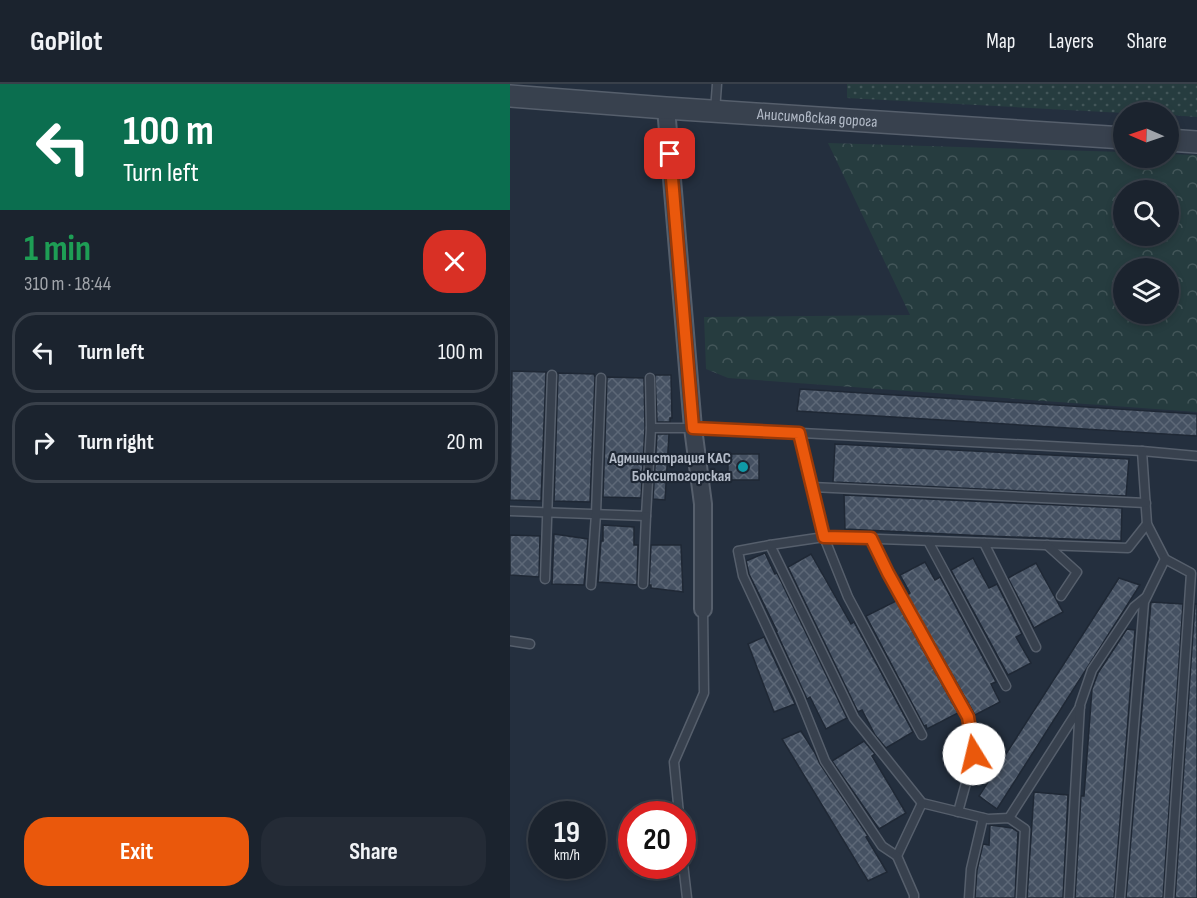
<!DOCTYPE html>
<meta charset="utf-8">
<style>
body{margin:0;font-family:"Sofia Sans Condensed",sans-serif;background:#242b36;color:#f1f3f6;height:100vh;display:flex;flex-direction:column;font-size:22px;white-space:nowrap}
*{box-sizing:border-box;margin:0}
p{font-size:20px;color:#a0a4aa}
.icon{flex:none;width:33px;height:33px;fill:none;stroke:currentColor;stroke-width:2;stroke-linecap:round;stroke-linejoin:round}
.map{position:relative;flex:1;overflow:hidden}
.details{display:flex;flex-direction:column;background:#1b232e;width:510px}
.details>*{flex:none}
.banner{background:#0b6e4f;color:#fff;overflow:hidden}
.needle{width:39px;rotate:272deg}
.fabs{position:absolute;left:603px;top:18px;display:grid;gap:12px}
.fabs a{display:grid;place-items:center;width:66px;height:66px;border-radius:50%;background:#1b232e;box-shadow:0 3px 9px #0003,0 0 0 2px #39404a;font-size:30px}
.speed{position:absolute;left:18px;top:717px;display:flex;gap:12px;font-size:30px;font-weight:700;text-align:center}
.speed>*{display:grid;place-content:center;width:78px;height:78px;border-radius:50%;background:#1b232e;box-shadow:0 3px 9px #0003,0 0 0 2px #39404a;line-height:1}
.speed small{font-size:15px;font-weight:400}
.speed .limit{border:9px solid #d22;background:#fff;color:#111}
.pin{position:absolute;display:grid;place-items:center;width:51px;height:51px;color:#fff;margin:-26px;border-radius:12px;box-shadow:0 3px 9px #0006}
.me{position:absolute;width:66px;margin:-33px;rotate:351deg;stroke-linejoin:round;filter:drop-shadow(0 0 4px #0008)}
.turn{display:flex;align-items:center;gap:21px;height:126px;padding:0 24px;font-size:27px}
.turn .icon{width:78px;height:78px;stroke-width:2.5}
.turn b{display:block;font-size:42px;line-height:51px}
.round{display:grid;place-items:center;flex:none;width:63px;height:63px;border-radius:24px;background:#242b36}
.head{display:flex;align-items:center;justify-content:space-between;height:102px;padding:0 24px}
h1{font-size:36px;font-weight:700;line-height:45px;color:#1e9e55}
.primary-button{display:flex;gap:12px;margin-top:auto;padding:12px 24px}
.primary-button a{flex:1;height:69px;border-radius:24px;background:#ea580c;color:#fff;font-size:24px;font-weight:700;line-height:69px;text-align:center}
.primary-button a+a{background:#242b36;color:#f1f3f6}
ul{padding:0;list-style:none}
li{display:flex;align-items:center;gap:18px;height:81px;margin:0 12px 9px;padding:0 12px;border:3px solid #39404a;border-radius:24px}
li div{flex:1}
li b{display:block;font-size:22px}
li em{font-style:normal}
header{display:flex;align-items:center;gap:36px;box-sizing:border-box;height:84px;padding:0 30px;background:#1b232e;border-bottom:2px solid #39404a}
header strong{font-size:28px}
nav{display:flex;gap:33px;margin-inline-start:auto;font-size:21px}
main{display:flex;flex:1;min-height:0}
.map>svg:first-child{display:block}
</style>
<header>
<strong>GoPilot</strong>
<nav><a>Map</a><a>Layers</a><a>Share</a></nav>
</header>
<main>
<section class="details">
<div class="banner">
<div class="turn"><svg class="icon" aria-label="left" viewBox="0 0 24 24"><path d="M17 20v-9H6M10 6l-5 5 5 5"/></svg><div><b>100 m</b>Turn left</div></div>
</div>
<div class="head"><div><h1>1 min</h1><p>310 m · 18:44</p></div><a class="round" style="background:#d93025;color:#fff"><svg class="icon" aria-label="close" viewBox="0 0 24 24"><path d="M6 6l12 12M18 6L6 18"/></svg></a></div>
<ul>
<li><svg class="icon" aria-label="left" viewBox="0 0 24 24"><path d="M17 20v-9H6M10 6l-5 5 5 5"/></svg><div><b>Turn left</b></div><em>100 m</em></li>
<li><svg class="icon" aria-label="right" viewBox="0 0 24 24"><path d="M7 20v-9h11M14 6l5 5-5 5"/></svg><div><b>Turn right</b></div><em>20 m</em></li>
</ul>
<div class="primary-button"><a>Exit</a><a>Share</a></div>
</section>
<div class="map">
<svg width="687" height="814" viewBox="0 0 687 814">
<defs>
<pattern id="grass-dots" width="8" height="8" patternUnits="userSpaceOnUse" patternTransform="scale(1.5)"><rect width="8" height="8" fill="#263c3f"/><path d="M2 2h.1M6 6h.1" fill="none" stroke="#435659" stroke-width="1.8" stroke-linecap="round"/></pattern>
<pattern id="forest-crowns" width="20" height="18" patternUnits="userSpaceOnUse" patternTransform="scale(1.5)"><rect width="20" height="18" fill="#263c3f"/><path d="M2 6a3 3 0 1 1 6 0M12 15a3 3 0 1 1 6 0" fill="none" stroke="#435659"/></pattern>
<pattern id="building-cross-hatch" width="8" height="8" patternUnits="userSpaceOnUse" patternTransform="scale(1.5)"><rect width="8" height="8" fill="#455162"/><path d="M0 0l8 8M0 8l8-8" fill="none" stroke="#5d6877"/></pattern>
</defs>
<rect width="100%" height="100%" fill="#242f3e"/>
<!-- grass -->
<polygon fill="url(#grass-dots)" points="337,0 687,0 687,33 659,31 658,28 613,29 337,14"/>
<!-- forest -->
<path fill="url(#forest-crowns)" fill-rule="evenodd" d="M318,59L613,68L614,74H658L659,70L687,71V328L218,294L196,285L194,233L400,231ZM614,106H658V152H614ZM614,184H658V230H614Z"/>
<!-- building -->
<g fill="url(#building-cross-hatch)" stroke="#1f2835" stroke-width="1.5">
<polygon points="2,287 36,288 31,417 0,416"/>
<polygon points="48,289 84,290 85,293 80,418 44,417"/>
<polygon points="145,291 161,291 162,334 160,334 160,338 147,338"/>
<polygon points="97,293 134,294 135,344 131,414 93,413"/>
<polygon points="290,305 687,330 687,352 287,327"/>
<polygon points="147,350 159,350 155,416 143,415"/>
<polygon points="325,360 619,375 616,412 323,398"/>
<rect x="218" y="370" width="31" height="26"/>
<polygon points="334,411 612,424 611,457 476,452 335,445"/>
<polygon points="93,441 124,443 124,461 128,461 127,501 88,498 91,457 93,457"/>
<polygon points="44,450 78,455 74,501 42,500"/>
<polygon points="0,451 30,452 29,493 0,491"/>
<polygon points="141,461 171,461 173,508 141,504 141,501 139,501"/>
<polygon points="255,469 265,490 267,489 337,634 316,645 300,613 297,615 266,547 267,547 239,490 236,477"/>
<polygon points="301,470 341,540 344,538 403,648 376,664 365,651 352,626 348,628 278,483"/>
<polygon points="463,474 479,504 487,500 512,550 506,553 521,579 498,591 441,486"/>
<polygon points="415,478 425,496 430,493 486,598 481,600 490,618 465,631 397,511 400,509 390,491"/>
<polygon points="526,479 553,528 524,544 498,494"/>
<polygon points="609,494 630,501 487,725 469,712"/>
<polygon points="386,517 448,629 417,645 416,641 414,642 356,532"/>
<polygon points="641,518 673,520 653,814 616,814"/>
<polygon points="685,520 687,520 687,814 665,814"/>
<polygon points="617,545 625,546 604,814 565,814 571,712 574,712 582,605 588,589"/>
<polygon points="254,553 285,620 264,628 238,560"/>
<polygon points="291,647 305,669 310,680 358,752 356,753 377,788 358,797 272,655"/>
<polygon points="354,657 365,670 362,672 396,729 369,745 322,677"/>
<polygon points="524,708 558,711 553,814 517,814"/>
<polygon points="480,741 502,744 508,748 505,814 465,814 467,786 473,760 479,761"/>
</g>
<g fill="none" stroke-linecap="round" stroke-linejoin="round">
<!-- service casing -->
<g stroke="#565f6c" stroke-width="11">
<g id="service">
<polyline points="205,27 207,0"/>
<polyline points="141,344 183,344 254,347 632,367 687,372"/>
<polyline points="289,349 314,453 618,464 637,440"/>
<polyline points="632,367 637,440 655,475 681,489 659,814"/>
<polyline points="302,403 636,419"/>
<polyline points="0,427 136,432 141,344 140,294"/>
<polyline points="361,454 378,489 458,633 464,670 448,728"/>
<polyline points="418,457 496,602"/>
<polyline points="474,459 526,563"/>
<polyline points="260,461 344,634 412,719 478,735 499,734 515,745 511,814"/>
<polyline points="537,461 567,488 551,512"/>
<polyline points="35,495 42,291"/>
<polyline points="133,500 136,432"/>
<polyline points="81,501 86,430 91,294"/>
<polyline points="0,557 20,560"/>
<polyline points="412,719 387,772 372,762 315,677 289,612 233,492 228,467 260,461 314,453 338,513 412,651"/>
<polyline points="169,730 164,678 194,609 193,525"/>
<polyline points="499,734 570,623"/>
<polyline points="172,771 177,814"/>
<polyline points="387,772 404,811 404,814"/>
<polyline points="459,814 461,785 473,734"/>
<polyline points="559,814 570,621 582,586 624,523 635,514"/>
<polyline points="610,814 634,518 655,475"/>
</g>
</g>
<!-- minor casing -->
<g stroke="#565f6c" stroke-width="20">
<polyline id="minor" points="156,24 183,344 193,420 193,525"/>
</g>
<!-- tertiary casing -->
<g stroke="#565f6c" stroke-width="24">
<g id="tertiary">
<path id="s1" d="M0,12L156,24L614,54"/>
<polyline points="658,56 687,58"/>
</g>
</g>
<!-- service -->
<use href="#service" stroke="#38414e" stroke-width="8"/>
<!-- minor -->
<use href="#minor" stroke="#38414e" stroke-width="16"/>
<!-- tertiary -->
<use href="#tertiary" stroke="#38414e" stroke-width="21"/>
</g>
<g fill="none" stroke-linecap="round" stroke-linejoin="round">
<!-- route casing -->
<g stroke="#983908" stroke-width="15">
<polyline id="route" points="160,70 183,344 289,349 314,453 361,454 378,489 458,633 464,670"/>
</g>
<!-- route -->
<use href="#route" stroke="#ea580c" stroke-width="10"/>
</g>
<!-- markers -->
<circle fill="#0f9aa8" stroke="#1d2633" stroke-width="2" cx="233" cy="383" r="6"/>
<g text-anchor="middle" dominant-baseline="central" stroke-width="4.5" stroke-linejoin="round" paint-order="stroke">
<!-- street labels -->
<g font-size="16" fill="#b4bcc9" stroke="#1d2633">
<text stroke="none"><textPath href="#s1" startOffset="308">Анисимовская дорога</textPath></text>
</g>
<!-- poi labels -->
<g font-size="16" font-weight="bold" fill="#b4bcc9" stroke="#1d2633" text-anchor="end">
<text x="221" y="374">Администрация КАС<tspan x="221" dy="18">Бокситогорская</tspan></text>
</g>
</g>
</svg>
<div class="fabs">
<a><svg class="needle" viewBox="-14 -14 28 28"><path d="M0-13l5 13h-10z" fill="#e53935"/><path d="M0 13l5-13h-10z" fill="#a0a4aa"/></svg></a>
<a><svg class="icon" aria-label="search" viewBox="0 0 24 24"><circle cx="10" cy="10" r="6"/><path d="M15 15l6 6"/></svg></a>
<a><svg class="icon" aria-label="layers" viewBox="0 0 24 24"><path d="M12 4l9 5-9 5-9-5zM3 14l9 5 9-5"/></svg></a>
</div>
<div class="speed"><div>19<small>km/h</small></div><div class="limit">20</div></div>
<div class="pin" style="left:160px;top:70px;background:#d93025"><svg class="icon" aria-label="arrive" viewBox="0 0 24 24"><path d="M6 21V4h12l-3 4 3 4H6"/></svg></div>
<svg class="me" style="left:464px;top:670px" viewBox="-20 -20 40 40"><circle r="19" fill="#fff"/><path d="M0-13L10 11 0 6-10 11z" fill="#ea580c"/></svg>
</div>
</main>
